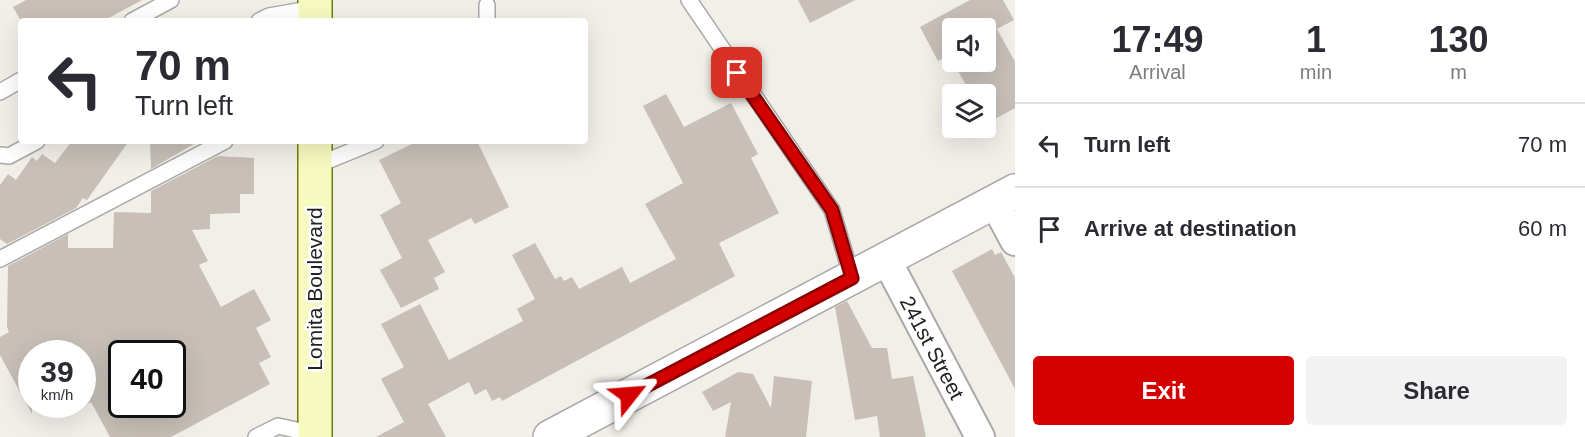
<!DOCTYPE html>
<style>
body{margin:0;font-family:Arial,sans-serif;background:#f2f2f3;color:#2b2b33;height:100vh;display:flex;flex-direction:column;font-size:22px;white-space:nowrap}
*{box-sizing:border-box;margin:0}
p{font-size:20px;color:#7c7c81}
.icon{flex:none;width:33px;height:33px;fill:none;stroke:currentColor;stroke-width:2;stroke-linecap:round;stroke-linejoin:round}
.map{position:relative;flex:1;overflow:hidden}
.drawer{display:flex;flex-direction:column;background:#fff;width:570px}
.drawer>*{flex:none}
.hud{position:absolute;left:18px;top:18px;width:570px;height:126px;border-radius:6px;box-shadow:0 6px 24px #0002;background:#fff;color:#2b2b33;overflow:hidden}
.fabs{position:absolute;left:942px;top:18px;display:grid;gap:12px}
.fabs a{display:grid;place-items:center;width:54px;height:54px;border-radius:6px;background:#fff;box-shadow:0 6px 24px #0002;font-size:30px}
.speed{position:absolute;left:18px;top:340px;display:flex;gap:12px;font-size:30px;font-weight:700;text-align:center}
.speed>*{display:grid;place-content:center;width:78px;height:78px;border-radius:50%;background:#fff;box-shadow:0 6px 24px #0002;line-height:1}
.speed small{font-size:15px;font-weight:400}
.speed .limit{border:3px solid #111;border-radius:9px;background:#fff;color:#111}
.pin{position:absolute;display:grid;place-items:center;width:51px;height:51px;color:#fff;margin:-26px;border-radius:12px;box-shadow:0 3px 9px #0006}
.me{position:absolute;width:66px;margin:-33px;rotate:62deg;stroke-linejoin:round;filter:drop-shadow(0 0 4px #0008)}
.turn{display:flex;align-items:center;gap:21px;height:126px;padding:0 18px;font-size:27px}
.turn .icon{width:78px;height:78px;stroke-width:2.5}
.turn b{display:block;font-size:42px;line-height:51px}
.eta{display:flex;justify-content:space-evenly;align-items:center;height:102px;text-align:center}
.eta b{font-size:36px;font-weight:700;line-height:42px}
.cta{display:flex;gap:12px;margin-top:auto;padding:12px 18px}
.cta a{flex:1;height:69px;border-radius:6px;background:#d40000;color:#fff;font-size:24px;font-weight:700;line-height:69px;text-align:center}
.cta a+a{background:#f2f2f3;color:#2b2b33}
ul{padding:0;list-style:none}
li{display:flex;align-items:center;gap:18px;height:84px;padding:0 18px;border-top:2px solid #e1e1e2}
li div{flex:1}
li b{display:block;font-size:22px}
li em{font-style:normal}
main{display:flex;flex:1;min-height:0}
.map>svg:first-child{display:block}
</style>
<main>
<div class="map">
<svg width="1015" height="437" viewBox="0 0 1015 437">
<rect width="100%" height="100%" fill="#f2efe9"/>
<!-- building -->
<g fill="#c7bfb8" fill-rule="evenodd">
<polygon points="26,0 142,0 103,21 21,21 13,7"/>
<polygon points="798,0 855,0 810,23"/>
<polygon points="970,0 1003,0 1014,20 997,29 1015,62 1015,108 986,124 986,94 958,94 968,89 953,62 986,62 986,28 952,28 952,60 950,55 938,61 920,27"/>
<polygon points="666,94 684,127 731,103 758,154 751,158 779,213 719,243 735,276 502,401 500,397 492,401 486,389 475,395 469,382 428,404 446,437 376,437 404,422 381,379 404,367 381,324 420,304 449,360 523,321 517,309 535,299 512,255 535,243 555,279 561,276 564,281 572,277 579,289 622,267 630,283 676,259 645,204 683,183 643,106"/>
<polygon points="72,141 129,141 87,200 83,198 76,208 7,244 0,239 0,185 8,174 16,180 32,157 37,161 42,154 55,163"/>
<polygon points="150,141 199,141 151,169"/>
<polygon points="418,141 477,141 509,207 475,224 471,218 428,240 445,272 434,278 439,289 401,308 380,270 402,258 380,215 401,203 379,160"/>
<path d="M218,156L254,158V194H240V213L210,214V229L192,230L208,261L199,265L221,307L254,289L271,320L256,328L271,357L259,363L270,384L171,437H110L91,402L82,406V354H32V414L0,355V337L9,332L7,327L8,266L68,234V248H113L114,212L151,213V191ZM122,354H172V405H122Z"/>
<polygon points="992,249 995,255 1001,252 1015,278 1015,389 952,271"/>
<polygon points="847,301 872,348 887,348 892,379 913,376 926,437 880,437 877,416 855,420 835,307"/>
<polygon points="738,372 753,374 771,408 774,376 812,381 806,437 725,437 731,402 713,411 702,392"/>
</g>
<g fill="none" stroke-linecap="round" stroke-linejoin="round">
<!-- service casing -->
<g stroke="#a9a9a9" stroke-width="18">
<g id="service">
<polyline points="689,0 832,210 852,278"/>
<polyline points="132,21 171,0"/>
<polyline points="259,21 269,16 315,8"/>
<polyline points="487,21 487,5"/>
<polyline points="0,92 21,80"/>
<polyline points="0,155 9,156 37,141"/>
<polyline points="315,166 376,141"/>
<polyline points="0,259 225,141"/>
<polyline points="256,437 278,426 315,434"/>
</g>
</g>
<!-- minor casing -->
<g stroke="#a9a9a9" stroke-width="32">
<g id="minor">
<polyline points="994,202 1015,241"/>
<path id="s1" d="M886,259L980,437"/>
</g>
</g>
<!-- tertiary casing -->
<g stroke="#a9a9a9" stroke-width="36">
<polyline id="tertiary" points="550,437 1015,191"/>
</g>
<!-- secondary casing -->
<g stroke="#707d05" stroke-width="36">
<g id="secondary">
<polyline points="315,21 315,0"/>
<polyline points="315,141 315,437"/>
</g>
</g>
<!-- service -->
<use href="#service" stroke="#fff" stroke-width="15"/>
<!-- minor -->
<use href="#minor" stroke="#fff" stroke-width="28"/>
<!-- tertiary -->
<use href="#tertiary" stroke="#fff" stroke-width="33"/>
<!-- secondary -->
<use href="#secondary" stroke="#f7fabf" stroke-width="33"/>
</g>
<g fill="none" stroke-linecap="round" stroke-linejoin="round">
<!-- route casing -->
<g stroke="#8a0000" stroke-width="15">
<polyline id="route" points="629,395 852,278 832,210 737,73"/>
</g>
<!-- route -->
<use href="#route" stroke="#d40000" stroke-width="10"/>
</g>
<g text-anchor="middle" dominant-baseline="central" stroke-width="5" stroke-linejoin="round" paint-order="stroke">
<!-- street labels -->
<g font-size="21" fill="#222" stroke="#fff">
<text transform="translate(314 289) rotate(-90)">Lomita Boulevard</text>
<text stroke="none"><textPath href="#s1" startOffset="100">241st Street</textPath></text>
</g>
</g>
</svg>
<div class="fabs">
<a><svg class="icon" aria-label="sound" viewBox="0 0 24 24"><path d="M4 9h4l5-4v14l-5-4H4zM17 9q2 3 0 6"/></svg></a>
<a><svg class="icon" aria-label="layers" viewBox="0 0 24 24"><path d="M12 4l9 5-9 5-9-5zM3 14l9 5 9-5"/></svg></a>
</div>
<div class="speed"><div>39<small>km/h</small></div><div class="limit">40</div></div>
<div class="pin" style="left:737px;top:73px;background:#d93025"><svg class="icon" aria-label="arrive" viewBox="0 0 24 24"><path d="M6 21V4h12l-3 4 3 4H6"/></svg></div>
<svg class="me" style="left:629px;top:395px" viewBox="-20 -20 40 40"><path d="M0-17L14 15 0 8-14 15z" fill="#d40000" stroke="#fff" stroke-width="4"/></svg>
<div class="hud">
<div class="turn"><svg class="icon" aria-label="left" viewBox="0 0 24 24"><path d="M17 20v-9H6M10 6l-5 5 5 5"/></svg><div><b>70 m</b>Turn left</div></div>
</div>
</div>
<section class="drawer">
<div class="eta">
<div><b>17:49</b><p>Arrival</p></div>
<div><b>1</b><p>min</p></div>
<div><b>130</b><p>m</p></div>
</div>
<ul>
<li><svg class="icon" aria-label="left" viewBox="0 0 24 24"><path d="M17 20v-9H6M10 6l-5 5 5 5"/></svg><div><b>Turn left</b></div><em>70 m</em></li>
<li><svg class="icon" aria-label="arrive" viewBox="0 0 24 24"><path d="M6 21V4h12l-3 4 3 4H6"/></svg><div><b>Arrive at destination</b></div><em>60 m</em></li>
</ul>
<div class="cta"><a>Exit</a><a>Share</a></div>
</section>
</main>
